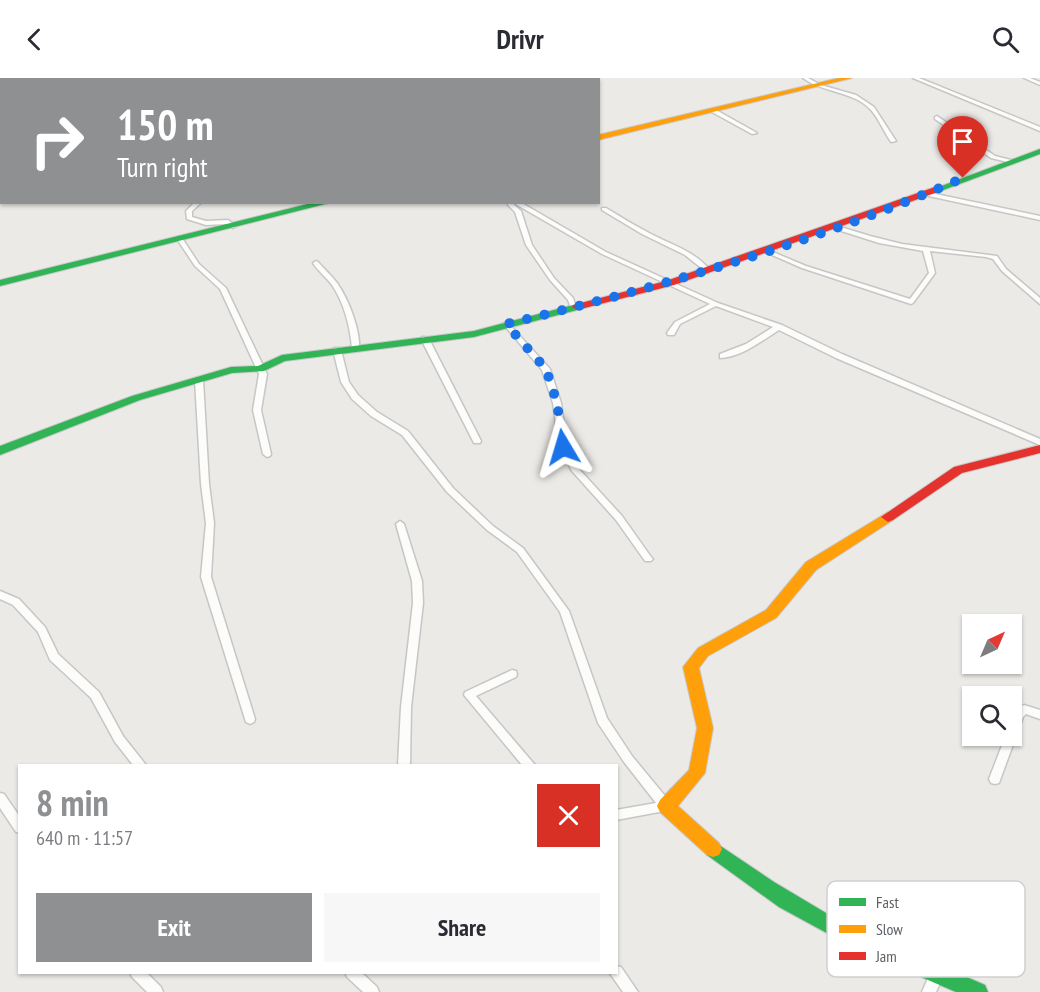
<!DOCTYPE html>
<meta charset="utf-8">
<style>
body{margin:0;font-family:"PT Sans Narrow",sans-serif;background:#f7f7f7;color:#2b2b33;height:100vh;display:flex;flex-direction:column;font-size:22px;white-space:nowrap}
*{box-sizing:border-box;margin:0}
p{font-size:20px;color:#7c7c81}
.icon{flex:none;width:33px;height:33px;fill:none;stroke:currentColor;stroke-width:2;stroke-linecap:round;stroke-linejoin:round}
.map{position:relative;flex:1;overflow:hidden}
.sheet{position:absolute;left:18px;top:686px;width:600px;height:210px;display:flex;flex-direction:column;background:#fff;border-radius:0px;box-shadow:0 2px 4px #0004}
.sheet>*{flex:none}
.banner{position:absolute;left:0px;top:0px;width:600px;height:126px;box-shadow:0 2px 4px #0004;background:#8e9092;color:#fff;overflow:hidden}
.needle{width:39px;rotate:44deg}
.tools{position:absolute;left:962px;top:536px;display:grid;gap:12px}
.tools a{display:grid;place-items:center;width:60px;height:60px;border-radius:0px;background:#fff;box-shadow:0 2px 4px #0004;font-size:30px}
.pin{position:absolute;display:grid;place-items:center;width:51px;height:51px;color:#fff;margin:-62px -26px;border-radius:50% 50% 50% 0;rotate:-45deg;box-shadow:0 0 6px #0007}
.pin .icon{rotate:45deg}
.me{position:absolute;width:66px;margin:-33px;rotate:353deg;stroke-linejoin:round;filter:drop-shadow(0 0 4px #0008)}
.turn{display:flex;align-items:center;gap:21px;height:126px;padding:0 18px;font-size:27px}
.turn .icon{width:78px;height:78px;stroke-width:2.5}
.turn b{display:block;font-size:42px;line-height:51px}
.round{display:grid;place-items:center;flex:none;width:63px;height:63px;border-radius:0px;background:#f7f7f7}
.headline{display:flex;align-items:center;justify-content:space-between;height:102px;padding:0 18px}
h1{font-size:36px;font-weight:700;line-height:45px;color:#8e9092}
.cta{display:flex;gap:12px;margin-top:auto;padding:12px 18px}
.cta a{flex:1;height:69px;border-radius:0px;background:#8e9092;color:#fff;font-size:24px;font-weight:700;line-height:69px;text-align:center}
.cta a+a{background:#f7f7f7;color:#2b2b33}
header{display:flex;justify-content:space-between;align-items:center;height:78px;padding:0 18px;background:#fff;font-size:27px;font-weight:700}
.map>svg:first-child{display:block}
</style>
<header><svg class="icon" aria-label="back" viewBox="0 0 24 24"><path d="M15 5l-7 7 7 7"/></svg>Drivr<svg class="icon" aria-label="search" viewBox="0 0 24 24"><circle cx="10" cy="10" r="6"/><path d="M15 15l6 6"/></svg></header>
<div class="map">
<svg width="1040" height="914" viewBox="0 0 1040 914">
<rect width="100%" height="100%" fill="#ebeae7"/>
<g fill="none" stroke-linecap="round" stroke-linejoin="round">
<!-- street casing -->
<g stroke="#c6c6c6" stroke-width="3">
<g id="street">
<path d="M803,0H808L821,7L856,17L874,29L896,63L891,64C884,54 879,41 871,32C854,13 823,15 803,0Z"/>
<polygon points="913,0 919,0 1040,49 1040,53"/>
<polygon points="1024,0 1030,0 1040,4 1040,7"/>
<polygon points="712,32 716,32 757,55 752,56 712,34"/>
<polygon points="937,38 995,78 1015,83 1012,85 991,80 935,41 935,39"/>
<polygon points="926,114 1040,138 1040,142 924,117 923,116"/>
<polygon points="195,124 202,124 192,133 192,139 206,143 228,142 236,148 233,150 227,146 206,147 187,141 186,133"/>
<path d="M512,124H520L606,174L718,225L782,247L842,276L1040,361V367L836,280L779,252C763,262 740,280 720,280V276L746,266L773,249L716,228L680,246L674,257H668L667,255L675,244L710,226L602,176Z"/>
<polygon points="508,125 512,125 521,133 532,167 554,200 573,220 576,229 575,230 571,230 568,222 550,202 526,167 515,134 508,127"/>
<path d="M602,130H606C621,139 635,148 651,156C672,167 694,173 710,192L705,193L685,177L642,156L602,132Z"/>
<polygon points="834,147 870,158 902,166 997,178 1006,191 1040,220 1040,226 1002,193 993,181 986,179 930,173 935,195 913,225 911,226 802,190 763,173 768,172 806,188 910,221 929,195 923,173 879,165 832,150 832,148"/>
<polygon points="178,160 182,160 199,186 226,210 267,296 261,332 271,376 270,378 267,379 263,376 253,332 259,296 220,211 195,188 177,161"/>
<path d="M316,183L318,184C324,191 331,197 337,205C348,220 361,253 359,272H356L352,270C350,248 344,225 332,207C326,199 318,193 313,185Z"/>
<polygon points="506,244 508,245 550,291 561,325 567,369 579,391 622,438 651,479 653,481 651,483 645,483 616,442 572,393 559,369 553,325 542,292 504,247 502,246"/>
<polygon points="422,259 425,259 429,261 481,363 480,365 474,365 473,363 421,261"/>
<polygon points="334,270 340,270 341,272 349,304 358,317 377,334 408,353 453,410 493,448 523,470 569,533 607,640 632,678 670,724 672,728 670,732 616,742 616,732 656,725 624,684 598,645 560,534 517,474 487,452 447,414 402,357 371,338 352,321 341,304 333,272"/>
<polygon points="196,300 202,300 203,302 209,406 214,445 211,499 255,641 254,644 250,646 246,644 245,641 201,499 206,445 201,406 195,302"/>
<polygon points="400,443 404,446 422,503 423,525 411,629 410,687 398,687 401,629 413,525 412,503 396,446"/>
<polygon points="0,513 19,521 45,549 58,576 99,614 123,658 146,687 133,687 115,664 91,620 50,582 38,554 13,527 0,521"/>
<polygon points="512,592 516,593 517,596 516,599 476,618 535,687 522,687 464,617 465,614"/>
<path d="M1024,627L1040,632V641L1026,636L1023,639L999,705L995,706L991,705L989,701L1006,657H1011C1011,644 1011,633 1024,627Z"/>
<polygon points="0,715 4,716 20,739 20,755 16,754 0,730"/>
<polygon points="616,888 621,889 638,914 623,914 609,894 616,894"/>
<polygon points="937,889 942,891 944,896 936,914 922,914 932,891"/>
<polygon points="130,894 146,894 161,909 163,914 147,914 132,899"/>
<polygon points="345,894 361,894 377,909 379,914 363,914 347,899"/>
</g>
</g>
<!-- fast casing -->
<g stroke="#c8c8c8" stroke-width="2">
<g id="fast">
<polygon points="1040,71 1040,76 938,114 931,112"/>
<polygon points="316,124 333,124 0,208 0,202"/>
<polygon points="577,226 581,227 581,231 474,259 285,283 264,293 232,295 140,322 0,377 0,368 132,318 231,289 258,288 282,277 474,253"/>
<polygon points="713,763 774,804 831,838 872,858 985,907 988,914 956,914 858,872 779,829 707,777 704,771 707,765"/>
</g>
</g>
<!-- slow casing -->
<g stroke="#c8c8c8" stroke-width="2">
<g id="slow">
<polygon points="839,0 852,0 598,62 598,57"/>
<polygon points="888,434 895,439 893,442 816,492 776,540 708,578 699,590 713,650 705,695 678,728 719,765 722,771 719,777 713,779 707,777 660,734 657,728 660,722 689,692 697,650 683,589 698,570 766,532 806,484"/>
</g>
</g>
<!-- jam casing -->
<g stroke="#c8c8c8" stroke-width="2">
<g id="jam">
<polygon points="935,109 939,112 938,114 674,207 577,232 572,229 573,227 666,203"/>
<polygon points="1040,367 1040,375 962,395 893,442 888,444 881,439 954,389"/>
</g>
</g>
<!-- street -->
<use href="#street" fill="#fcfcfb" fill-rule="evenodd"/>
<!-- fast -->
<use href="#fast" fill="#30b455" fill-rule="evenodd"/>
<!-- slow -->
<use href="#slow" fill="#ff9f0a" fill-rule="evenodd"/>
<!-- jam -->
<use href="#jam" fill="#e5322d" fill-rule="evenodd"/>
</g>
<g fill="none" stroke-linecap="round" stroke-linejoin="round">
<!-- route -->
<path stroke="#1a73e8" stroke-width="10" stroke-dasharray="0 18" d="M563,369L557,325L546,291L506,246C661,209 816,164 963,100"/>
</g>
<!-- legend -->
<rect x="827" y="803" width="198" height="96" rx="9" fill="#fff" stroke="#cecfd0" stroke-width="1.5"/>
<rect x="839" y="820" width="27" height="8" fill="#30b455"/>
<rect x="839" y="847" width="27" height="8" fill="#ff9f0a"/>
<rect x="839" y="874" width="27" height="8" fill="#e5322d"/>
<g font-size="16" fill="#5c6064">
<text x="876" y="830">Fast</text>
<text x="876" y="857">Slow</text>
<text x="876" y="884">Jam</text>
</g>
</svg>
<div class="tools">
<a><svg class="needle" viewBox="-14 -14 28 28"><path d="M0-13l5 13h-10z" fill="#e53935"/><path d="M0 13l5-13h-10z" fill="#7c7c81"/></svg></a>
<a><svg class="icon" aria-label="search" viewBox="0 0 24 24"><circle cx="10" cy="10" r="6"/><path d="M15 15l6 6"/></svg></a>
</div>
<div class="pin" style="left:963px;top:100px;background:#d93025"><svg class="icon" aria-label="arrive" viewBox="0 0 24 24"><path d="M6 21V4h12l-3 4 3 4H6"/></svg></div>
<svg class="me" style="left:563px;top:369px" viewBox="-20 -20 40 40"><path d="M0-17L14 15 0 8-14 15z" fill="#1a73e8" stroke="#fff" stroke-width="4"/></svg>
<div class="banner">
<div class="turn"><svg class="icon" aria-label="right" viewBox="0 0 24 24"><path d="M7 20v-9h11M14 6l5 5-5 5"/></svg><div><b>150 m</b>Turn right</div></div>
</div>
<section class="sheet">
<div class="headline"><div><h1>8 min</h1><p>640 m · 11:57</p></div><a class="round" style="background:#d93025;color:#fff"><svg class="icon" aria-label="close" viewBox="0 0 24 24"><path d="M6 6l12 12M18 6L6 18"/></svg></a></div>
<div class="cta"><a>Exit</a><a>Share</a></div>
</section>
</div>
